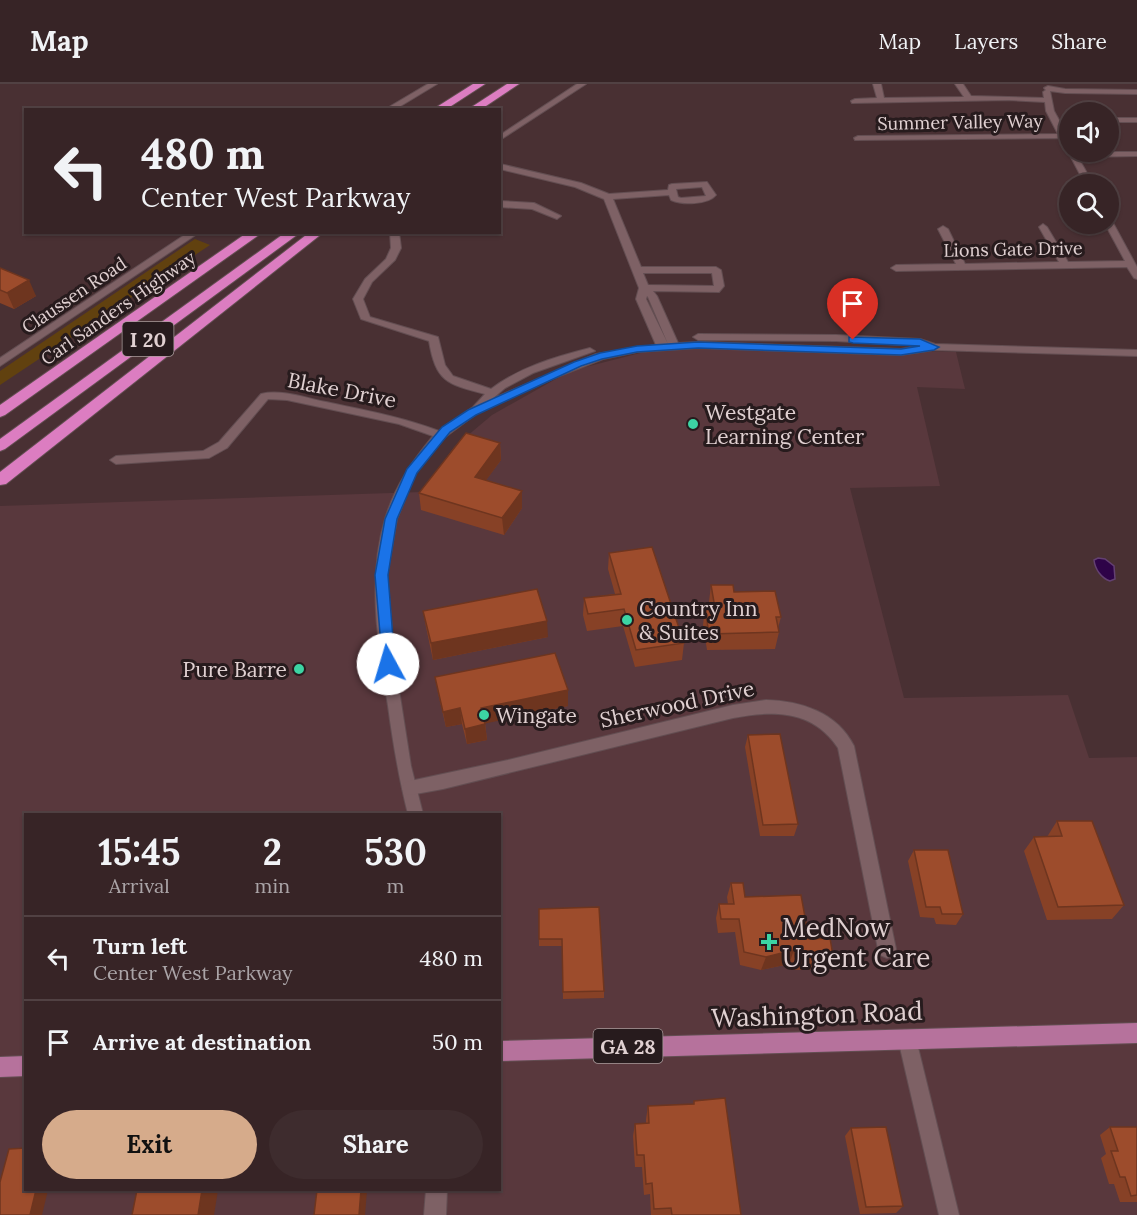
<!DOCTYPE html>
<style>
body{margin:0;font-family:Lora,serif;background:#3e2c2e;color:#f1f3f6;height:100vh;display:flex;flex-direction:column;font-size:22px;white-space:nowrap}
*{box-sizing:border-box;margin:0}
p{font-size:20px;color:#aaa4a7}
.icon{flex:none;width:33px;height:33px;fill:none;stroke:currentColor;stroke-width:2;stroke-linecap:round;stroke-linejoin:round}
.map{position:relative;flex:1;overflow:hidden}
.side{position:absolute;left:24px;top:729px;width:477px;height:378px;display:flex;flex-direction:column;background:#372426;border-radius:0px;box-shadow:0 2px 4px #0004,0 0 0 2px #514143}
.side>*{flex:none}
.hud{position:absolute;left:24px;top:24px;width:477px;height:126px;border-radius:0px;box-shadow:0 2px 4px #0004,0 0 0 2px #514143;background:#372426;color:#f1f3f6;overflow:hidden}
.tools{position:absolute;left:1059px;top:18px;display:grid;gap:12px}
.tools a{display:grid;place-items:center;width:60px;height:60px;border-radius:50%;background:#372426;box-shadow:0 2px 4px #0004,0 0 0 2px #514143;font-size:30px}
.pin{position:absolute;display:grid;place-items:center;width:51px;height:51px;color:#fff;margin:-62px -26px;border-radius:50% 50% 50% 0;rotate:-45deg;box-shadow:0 0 6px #0007}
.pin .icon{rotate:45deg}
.me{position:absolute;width:66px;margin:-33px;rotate:354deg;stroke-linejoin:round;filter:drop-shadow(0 0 4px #0008)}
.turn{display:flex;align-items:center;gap:21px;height:126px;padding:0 18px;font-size:27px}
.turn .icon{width:78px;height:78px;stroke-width:2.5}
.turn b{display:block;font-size:42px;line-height:51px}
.eta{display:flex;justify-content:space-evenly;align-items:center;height:102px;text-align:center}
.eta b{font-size:36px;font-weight:700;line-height:42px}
.button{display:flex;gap:12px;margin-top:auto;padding:12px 18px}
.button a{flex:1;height:69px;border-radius:36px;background:#d6ab8b;color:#111;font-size:24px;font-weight:700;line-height:69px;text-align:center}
.button a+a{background:#3e2c2e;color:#f1f3f6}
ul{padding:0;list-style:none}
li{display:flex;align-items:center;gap:18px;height:84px;padding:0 18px;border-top:2px solid #514143}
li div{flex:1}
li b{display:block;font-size:22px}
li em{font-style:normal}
header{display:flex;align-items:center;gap:36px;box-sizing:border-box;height:84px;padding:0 30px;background:#372426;border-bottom:2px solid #514143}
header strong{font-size:28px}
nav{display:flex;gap:33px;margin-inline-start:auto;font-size:21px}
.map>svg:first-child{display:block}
</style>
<header>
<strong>Map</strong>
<nav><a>Map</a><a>Layers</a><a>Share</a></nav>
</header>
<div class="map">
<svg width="1137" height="1131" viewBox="0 0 1137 1131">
<rect width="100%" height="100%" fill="#493033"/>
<!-- built -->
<path fill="#59383d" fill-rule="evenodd" d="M706,264L956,268L965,305L917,303L940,402L850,404L904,614L1068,611L1089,674L1137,673V1131H0V422L422,408L454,363L492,331L570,287L652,266ZM26,730H500V1106H26Z"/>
<!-- green -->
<polygon fill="#61410f" points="195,155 210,161 0,301 0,287"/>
<!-- water -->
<path fill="#2e0348" stroke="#634071" stroke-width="1.5" d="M1098,474L1105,475L1114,482L1115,495L1110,497C1101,494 1095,485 1094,476Z"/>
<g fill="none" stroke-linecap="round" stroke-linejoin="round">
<!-- minor casing -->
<g stroke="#634e52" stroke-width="2">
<g id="minor">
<polygon points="428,0 437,0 394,26 384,26"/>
<polygon points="577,0 586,0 500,56 500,51"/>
<polygon points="873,0 881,0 884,14 964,13 955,0 963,0 971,12 1044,14 1043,8 1046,6 1044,4 1048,2 1065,5 1137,6 1137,10 1065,9 1050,7 1054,27 1070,56 1070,68 1137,68 1137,72 1078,73 1093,100 1085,100 1061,54 855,56 854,54 858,52 1058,50 1046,27 1045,18 1009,16 852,19 851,17 855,15 877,14"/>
<rect x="1108" y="34" width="29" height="4"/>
<path d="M500,80L581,99L609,110L668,106L669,101L672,100L707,98L716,111C708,121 682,121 671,116L669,111L613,115L641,183H716L721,186L724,202L719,208L653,207L657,212L678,259L698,258L901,265L921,262L836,257L698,256L693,253L698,250L836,251L920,255L935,260L1137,266V272L934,266L901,271L698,264L637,268L603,275L552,295L476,330L444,354L416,388L397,435L387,491L395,580L411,682L423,730H408C399,695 393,659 388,622C378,561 367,495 385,435C395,402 411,379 433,352L399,340L287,316L268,315L227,364L209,374L116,380L110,376L116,372L203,367L219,358L261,310C282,305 305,314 326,318C364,326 402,333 439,347L473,323L485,310C447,300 436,298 429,257L361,235L353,215L365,195L386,175L391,164L390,148H399L401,164L395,176L372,198L363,215L370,233L438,253L445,281L453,292L491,305C520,283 555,273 590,264L595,267L533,289L505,304L492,315L596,270L656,261L636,215L639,204L604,115L575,103L500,85ZM702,103L706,112L681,114L678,113L676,105ZM643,189H712L714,202L648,201ZM647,212L648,213L668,260L646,215Z"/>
<polygon points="500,117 534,119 561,132 557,135 532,125 500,123"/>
<polygon points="1108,134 1112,137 1137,183 1137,195 1134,194 1127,183 896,187 891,184 896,181 956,180 938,145 943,142 948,145 965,180 1059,178 1039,143 1043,140 1047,143 1068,178 1125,177 1105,140 1108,140"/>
<polygon points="189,148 200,148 0,282 0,274"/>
<polygon points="907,946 913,949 916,955 959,1131 939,1131 898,955 901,949"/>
</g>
</g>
<!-- tertiary casing -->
<g stroke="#634e52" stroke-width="2">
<g id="tertiary">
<path d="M766,616C801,617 837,628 854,662L896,865L894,871L887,874L880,871L878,865L838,664C813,626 774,626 733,634L443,705L410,711L404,709L402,704L404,699L410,697L508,676L733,621Z"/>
<polygon points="426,1106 447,1106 446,1131 424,1131"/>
</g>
</g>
<!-- primary casing -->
<g stroke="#634e52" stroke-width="2">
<g id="primary">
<polygon points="1137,939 1137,959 500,977 500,957"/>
<polygon points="26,972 26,992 0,993 0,973"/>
</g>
</g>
<!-- motorway casing -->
<g stroke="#634e52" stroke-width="2">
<g id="motorway">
<polygon points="473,0 485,0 445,26 432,26"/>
<polygon points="507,0 519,0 480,26 467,26"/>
<polygon points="248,148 263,148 5,331 0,333 0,321"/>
<polygon points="286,148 301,148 5,365 0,367 0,355"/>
<polygon points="310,148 324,148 6,400 0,401 0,388"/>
</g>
</g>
<!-- minor -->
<use href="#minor" fill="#7e6165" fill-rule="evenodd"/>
<!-- tertiary -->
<use href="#tertiary" fill="#7e6165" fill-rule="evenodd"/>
<!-- primary -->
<use href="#primary" fill="#b6729c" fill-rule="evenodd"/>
<!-- motorway -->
<use href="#motorway" fill="#dc7dc1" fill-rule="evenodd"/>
</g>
<!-- wall -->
<g fill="#874126">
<polygon points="0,184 36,212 14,225 0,219"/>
<polygon points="500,359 501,376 486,396 522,407 522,424 504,451 421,426 419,409"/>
<polygon points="609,469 684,559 682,576 635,583 623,542 587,547 583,531 584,514 615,510 608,485"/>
<polygon points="711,501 734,508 781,533 778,544 779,548 775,565 707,566 703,541 705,524 710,524 709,518"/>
<polygon points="423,527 548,553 433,576 426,543"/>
<polygon points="435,593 568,606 568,622 485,639 487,656 467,660 462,640 446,643 438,609"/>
<polygon points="748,651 798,740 794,752 760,752 745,663"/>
<polygon points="1057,737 1124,821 1112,835 1047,836 1024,767 1034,753 1047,753"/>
<polygon points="914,766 963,830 956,841 936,840 934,834 920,833 908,777"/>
<polygon points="731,799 745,813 833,872 827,885 790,886 789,880 761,886 740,881 735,848 718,849 716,834 719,820 728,820 727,813"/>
<polygon points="539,825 604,907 604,914 563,915 562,862 539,862"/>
<polygon points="694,1017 741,1131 651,1131 650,1110 644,1111 642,1083 635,1083 633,1052 635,1040 646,1039 646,1035 648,1022 693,1020"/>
<polygon points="1110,1043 1137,1043 1137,1118 1120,1118 1114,1100 1109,1100 1101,1074 1106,1070 1100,1051"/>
<polygon points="851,1044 903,1122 896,1129 860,1130 845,1052"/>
</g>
<!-- shaded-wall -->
<g fill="#6e351f">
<polygon points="29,196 36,212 14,225 7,209"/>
<polygon points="500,359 501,376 476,410 475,393"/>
<polygon points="522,407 522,424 504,451 502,434"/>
<polygon points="547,537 548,553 433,576 431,559"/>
<polygon points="568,606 568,622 483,640 481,624"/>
<polygon points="460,624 462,640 446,643 443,628"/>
<polygon points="485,640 487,656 467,660 465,645"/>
<polygon points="794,866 789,880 761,886 766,873"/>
<polygon points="36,1106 48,1106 42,1131 30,1131"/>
<polygon points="202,1106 218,1106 214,1131 198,1131"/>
<polygon points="361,1106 367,1106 365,1131 359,1131"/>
</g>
<!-- building -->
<g fill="#9d4c2c" stroke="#6e351f" stroke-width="1.5">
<polygon points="0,184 29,196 7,209 0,206"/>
<polygon points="466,349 500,359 475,393 522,407 502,434 419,409"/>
<polygon points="652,463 684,559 636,566 624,525 588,530 584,514 621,510 609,469"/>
<polygon points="711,501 733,501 734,508 775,507 781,533 776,533 779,548 709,550 705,524 715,524"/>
<polygon points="537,505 547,537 431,559 423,527"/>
<polygon points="555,569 568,606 481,624 485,640 465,645 460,624 443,628 435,593"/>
<polygon points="780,650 798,740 763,741 748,651"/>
<polygon points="1057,737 1092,737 1124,821 1058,823 1034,753 1062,752"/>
<polygon points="914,766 948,766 963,830 942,830 940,823 926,823"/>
<polygon points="731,799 743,799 745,813 801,811 809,855 830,854 833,872 795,873 794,866 766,873 744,868 739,835 721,835 719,820 734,820"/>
<polygon points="599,823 604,907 563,908 562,855 539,855 539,825"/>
<polygon points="725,1014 741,1131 672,1131 671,1124 654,1125 652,1099 646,1100 644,1071 637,1071 635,1040 649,1039 648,1022 694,1020 694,1017"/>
<polygon points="886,1043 903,1122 866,1123 851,1044"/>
<polygon points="1110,1043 1137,1043 1137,1111 1131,1112 1125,1093 1120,1093 1111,1067 1118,1067"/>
<polygon points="26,1064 26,1106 36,1106 30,1131 0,1131 0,1098 9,1065"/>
<polygon points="137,1106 202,1106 198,1131 132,1131"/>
<polygon points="317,1106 361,1106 359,1131 314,1131"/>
</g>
<!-- route -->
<polygon fill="#1a73e8" stroke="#114b97" stroke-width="1.5" points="849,253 920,255 939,263 934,266 901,271 698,264 637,268 602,275 581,282 476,331 450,348 417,389 397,435 388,491 395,580 393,584 383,584 375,491 385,435 407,385 442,343 468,326 574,278 600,269 637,262 698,258 901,265 920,262 853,259 849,258"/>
<!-- markers -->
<g fill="#3cd4a3" stroke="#271b1d" stroke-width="2">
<circle cx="693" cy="340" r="6"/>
<circle cx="627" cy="536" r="6"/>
<circle cx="299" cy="585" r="6"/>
<circle cx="484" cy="631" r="6"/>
<path d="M766 849h6v6h6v6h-6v6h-6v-6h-6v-6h6z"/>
</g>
<g text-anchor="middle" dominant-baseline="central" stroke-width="6" stroke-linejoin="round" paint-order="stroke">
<!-- far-street labels -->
<g font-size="18" fill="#e0d0d1" stroke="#271b1d">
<text transform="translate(960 38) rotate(-1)">Summer Valley Way</text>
<text transform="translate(1013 165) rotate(-1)">Lions Gate Drive</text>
<text transform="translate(74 211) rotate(-34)">Claussen Road</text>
<text transform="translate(118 224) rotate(-35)">Carl Sanders Highway</text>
</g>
<!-- shield labels -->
<g fill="#271b1d" stroke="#a89a9b" stroke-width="1.5">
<rect x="122.5" y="238" width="51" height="34" rx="4.5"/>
<rect x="593.5" y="945" width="69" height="34" rx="4.5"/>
</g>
<g font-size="20" font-weight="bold" fill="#e0d0d1">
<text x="148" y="255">I 20</text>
<text x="628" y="962">GA 28</text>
</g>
<!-- street labels -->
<g font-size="21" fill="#e0d0d1" stroke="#271b1d">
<text transform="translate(342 306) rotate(11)">Blake Drive</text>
<text transform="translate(677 620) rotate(-12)">Sherwood Drive</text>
</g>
<!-- poi labels -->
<g font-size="21" fill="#e0d0d1" stroke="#271b1d" text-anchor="start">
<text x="705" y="328">Westgate<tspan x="705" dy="24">Learning Center</tspan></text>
<text x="639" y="524">Country Inn<tspan x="639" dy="24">&amp; Suites</tspan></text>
<text x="287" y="585" text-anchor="end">Pure Barre</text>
<text x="496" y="631">Wingate</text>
</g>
<!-- near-poi labels -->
<g font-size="26" fill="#e0d0d1" stroke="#271b1d" text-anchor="start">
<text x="782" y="843">MedNow<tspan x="782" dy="30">Urgent Care</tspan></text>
</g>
<!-- near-street labels -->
<g font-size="26" fill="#e0d0d1" stroke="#271b1d">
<text transform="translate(817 930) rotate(-2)">Washington Road</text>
</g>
</g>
</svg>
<div class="tools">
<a><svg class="icon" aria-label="sound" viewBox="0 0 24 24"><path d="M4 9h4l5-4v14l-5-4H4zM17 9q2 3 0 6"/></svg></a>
<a><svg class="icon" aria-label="search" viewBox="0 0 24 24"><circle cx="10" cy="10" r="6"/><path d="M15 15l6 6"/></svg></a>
</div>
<div class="pin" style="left:853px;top:256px;background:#d93025"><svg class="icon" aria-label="arrive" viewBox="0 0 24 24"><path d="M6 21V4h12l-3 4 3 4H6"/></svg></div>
<svg class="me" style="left:388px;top:580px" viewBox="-20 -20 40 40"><circle r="19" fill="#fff"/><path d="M0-13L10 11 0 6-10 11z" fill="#1a73e8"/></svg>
<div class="hud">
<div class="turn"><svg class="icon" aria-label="left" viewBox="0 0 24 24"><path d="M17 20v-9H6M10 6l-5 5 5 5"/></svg><div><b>480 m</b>Center West Parkway</div></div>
</div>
<section class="side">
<div class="eta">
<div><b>15:45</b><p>Arrival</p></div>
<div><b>2</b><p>min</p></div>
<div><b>530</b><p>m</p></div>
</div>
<ul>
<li><svg class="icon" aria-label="left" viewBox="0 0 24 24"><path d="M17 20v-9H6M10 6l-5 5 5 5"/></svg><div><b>Turn left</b><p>Center West Parkway</p></div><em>480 m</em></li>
<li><svg class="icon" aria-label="arrive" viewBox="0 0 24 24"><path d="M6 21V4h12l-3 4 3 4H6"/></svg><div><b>Arrive at destination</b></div><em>50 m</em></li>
</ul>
<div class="button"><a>Exit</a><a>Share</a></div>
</section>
</div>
